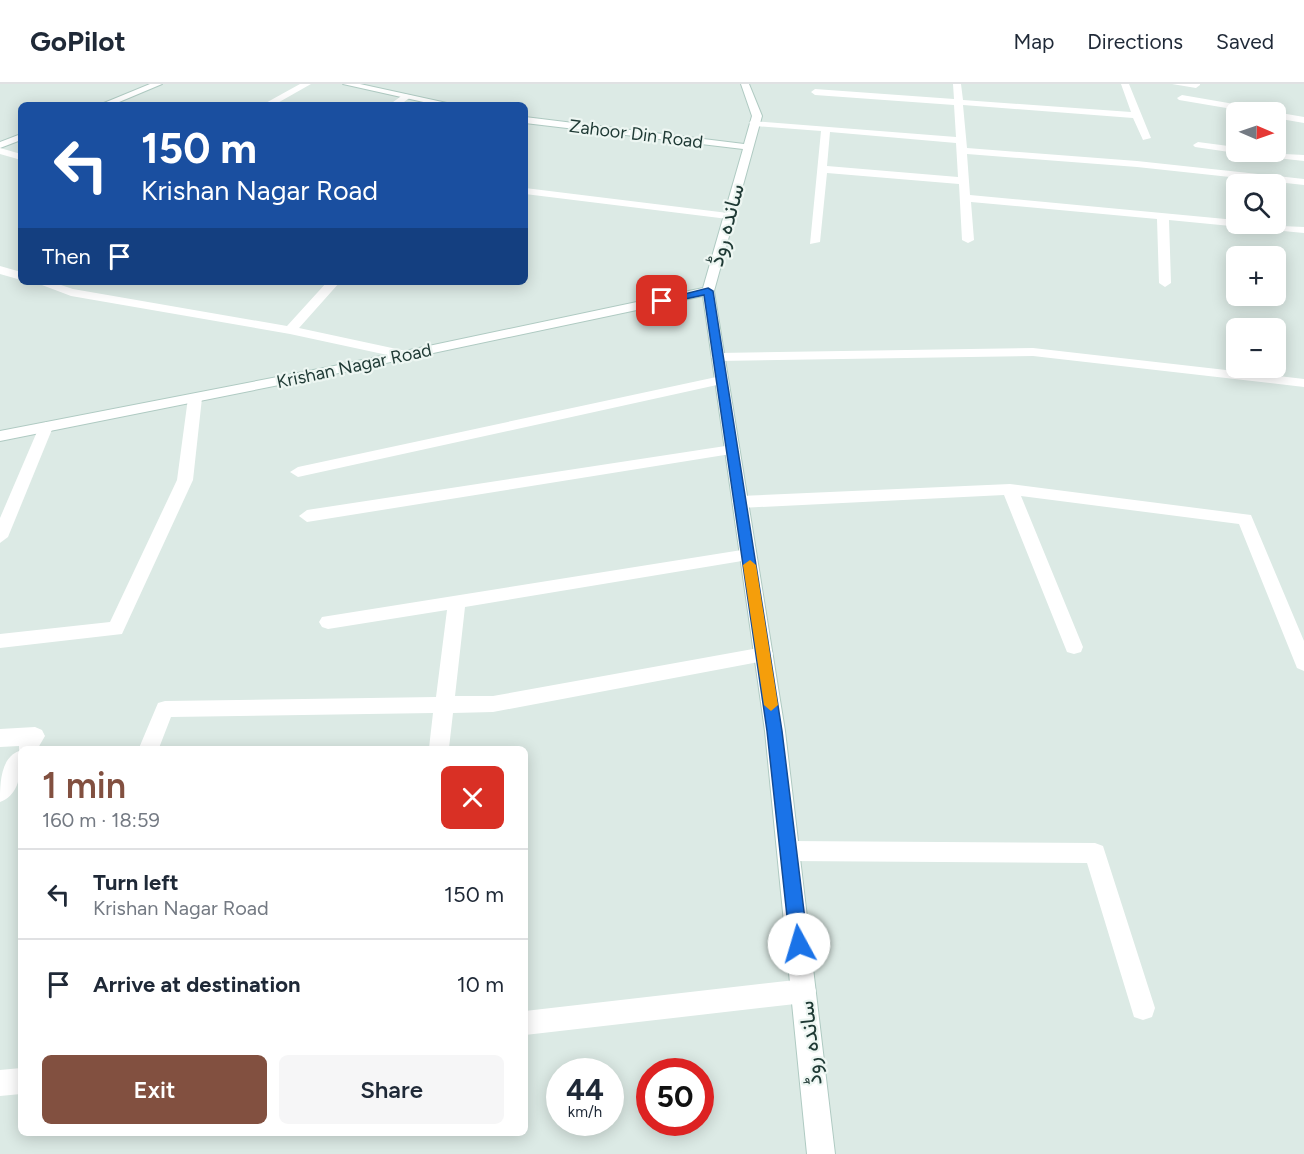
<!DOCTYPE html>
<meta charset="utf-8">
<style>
body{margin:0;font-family:Figtree,Vazirmatn,sans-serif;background:#f6f6f7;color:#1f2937;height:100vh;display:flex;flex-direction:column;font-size:22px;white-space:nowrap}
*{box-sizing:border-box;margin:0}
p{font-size:20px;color:#747a83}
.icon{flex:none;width:33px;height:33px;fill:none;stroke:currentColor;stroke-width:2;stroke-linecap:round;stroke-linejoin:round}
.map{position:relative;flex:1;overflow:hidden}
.drawer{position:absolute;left:18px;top:662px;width:510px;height:390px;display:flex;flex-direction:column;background:#fff;border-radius:9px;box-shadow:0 3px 15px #0003}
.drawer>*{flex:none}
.hud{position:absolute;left:18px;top:18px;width:510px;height:183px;border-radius:9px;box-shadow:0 3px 15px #0003;background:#1a4fa0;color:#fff;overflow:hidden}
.needle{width:39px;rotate:92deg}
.controls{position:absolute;left:1226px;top:18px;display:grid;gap:12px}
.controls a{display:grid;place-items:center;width:60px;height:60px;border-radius:9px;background:#fff;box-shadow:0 3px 15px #0003;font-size:30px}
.speed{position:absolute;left:546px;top:974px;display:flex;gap:12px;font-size:30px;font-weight:700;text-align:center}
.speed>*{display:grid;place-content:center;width:78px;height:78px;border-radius:50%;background:#fff;box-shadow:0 3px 15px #0003;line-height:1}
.speed small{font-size:15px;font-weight:400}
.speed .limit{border:9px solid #d22;background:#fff;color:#111}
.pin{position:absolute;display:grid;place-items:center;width:51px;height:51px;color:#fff;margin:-26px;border-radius:12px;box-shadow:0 3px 9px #0006}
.me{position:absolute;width:66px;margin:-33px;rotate:354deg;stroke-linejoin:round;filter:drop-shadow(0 0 4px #0008)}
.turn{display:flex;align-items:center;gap:21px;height:126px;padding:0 24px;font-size:27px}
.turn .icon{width:78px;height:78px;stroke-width:2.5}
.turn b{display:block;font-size:42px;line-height:51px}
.then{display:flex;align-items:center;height:57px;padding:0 24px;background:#0003;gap:12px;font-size:22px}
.round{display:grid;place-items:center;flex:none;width:63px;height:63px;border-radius:9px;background:#f6f6f7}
.head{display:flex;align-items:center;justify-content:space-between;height:102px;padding:0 24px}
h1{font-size:36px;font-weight:600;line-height:45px;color:#825040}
.button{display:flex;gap:12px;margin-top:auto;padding:12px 24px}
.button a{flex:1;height:69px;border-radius:9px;background:#825040;color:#fff;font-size:24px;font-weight:600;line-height:69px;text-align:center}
.button a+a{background:#f6f6f7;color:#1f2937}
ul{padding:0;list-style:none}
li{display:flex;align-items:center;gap:18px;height:90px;padding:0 24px;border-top:2px solid #e0e1e3}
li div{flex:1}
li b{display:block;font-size:22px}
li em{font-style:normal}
header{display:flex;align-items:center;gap:36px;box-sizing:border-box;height:84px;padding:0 30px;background:#fff;border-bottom:2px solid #e0e1e3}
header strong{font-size:28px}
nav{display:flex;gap:33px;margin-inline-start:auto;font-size:21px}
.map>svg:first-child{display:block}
</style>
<header>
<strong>GoPilot</strong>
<nav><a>Map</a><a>Directions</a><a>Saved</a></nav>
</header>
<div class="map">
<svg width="1304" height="1070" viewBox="0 0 1304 1070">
<rect width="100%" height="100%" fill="#dceae5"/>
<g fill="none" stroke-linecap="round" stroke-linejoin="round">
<!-- secondary casing -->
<g stroke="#afcac2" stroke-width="2">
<g id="secondary">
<polygon points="150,0 162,0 112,21 99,21"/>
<polygon points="343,0 360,0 456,21 437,21"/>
<polygon points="741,0 749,0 762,32 714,207 785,647 835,1070 807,1070 765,647 703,212 334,290 0,357 0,347 334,282 703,204 743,65 525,39 525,33 744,60 752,32"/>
<polygon points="21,50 21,56 0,64 0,58"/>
</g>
</g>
<!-- street -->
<g fill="#fff" fill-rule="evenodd">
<polygon points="300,0 311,0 274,21 262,21"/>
<path d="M953,0H961L963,16L1131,28L1121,0H1129L1151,54L1143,56L1133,34L963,21L967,64L1137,77L1304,95V101L1137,83L967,70L970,111L1236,136V140L1304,143V149L1169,136L1171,199L1165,203L1159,199L1157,135L971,118L974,156L968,159L962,156L959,100L827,89L820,158L810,160L821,47L754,42L749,39L751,37L956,53L954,21L815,11L811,8L815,5L954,15ZM830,48L956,59L958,93L827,82Z"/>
<polygon points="1172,0 1200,0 1200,1 1196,4"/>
<polygon points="404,10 412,12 400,21 389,21"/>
<polygon points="1182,11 1263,25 1268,28 1250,28 1179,16 1177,14"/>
<polygon points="1274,28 1275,28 1304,33 1304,39 1275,34"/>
<polygon points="1198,58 1236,63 1236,68 1240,68 1236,69 1195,63 1193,61"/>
<polygon points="0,64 21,70 21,76 0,70"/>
<polygon points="1245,68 1304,71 1304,77 1250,71"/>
<polygon points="525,104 728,129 734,132 728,135 525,110"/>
<polygon points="0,182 21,188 21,196 0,190"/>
<polygon points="34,198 52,198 73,205 287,242 327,198 340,198 299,244 406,267 413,271 406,275 290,250 71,212"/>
<polygon points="1033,264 1304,295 1304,303 1033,272 718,277 711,273 718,269"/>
<polygon points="721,292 726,293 726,299 298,393 290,388 298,383"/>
<polygon points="195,310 202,314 193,396 122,550 0,564 0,550 110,538 177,396 188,314"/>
<polygon points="46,338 53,343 8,453 0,459 0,434 39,343"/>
<polygon points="732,361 737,363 740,366 737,369 307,438 299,432 307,426"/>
<polygon points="1010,400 1251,431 1304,557 1304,587 1297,584 1295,579 1239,440 1021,412 1083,563 1081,568 1074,570 1067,568 1065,563 1004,411 740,424 732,418 740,412"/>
<polygon points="748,465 754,467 756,471 754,475 465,523 455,612 493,612 764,563 771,565 773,570 771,575 764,577 493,628 453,629 449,664 429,664 433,629 171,633 159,664 139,664 158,619 165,617 436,613 447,526 328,545 322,543 319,538 322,533"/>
<path d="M35,643L42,646L45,652L38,664H21C21,684 22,710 0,718C0,701 0,674 19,667V662L0,663V645Z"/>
<polygon points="788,757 1095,759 1103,762 1155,924 1152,933 1143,936 1134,933 1087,779 788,777 780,774 777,767 780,760"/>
<polygon points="804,895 813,898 816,907 813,916 804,919 525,951 525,927"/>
<polygon points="21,984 21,1010 0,1012 0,986"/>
</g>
<!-- secondary -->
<use href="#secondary" fill="#fff" fill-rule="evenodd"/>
</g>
<!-- route -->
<polygon fill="#1a73e8" stroke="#114b97" stroke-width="1.5" points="708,204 713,207 782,647 808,860 805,866 799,869 793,866 790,860 767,647 704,211 662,220 657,217"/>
<!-- slow -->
<polygon fill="#f59e0b" points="750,476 756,481 778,621 771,627 764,621 743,481"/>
<g text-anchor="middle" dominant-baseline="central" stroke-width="4.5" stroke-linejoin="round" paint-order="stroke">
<!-- far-street labels -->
<g font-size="18" fill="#1e3934" stroke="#edf6f2">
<text transform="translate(636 50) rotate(7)">Zahoor Din Road</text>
<text transform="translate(354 282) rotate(-12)">Krishan Nagar Road</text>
</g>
<!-- street labels -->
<g font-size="22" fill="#1e3934" stroke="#edf6f2">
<text transform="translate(726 141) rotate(-75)">ساندہ روڈ</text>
<text transform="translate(810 959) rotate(-96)">ساندہ روڈ</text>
</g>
</g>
</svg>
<div class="controls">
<a><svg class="needle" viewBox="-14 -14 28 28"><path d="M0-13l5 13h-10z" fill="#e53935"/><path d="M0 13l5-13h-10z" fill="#747a83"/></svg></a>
<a><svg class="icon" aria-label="search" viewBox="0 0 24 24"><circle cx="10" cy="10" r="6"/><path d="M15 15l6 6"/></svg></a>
<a>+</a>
<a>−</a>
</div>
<div class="speed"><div>44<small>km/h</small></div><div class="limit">50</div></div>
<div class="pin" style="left:662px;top:217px;background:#d93025"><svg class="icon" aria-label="arrive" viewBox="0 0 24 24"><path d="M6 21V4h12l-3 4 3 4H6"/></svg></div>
<svg class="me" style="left:799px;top:860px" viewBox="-20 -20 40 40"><circle r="19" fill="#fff"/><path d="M0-13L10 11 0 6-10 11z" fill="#1a73e8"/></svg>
<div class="hud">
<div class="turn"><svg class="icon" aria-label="left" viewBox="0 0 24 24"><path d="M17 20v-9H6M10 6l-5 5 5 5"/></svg><div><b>150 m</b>Krishan Nagar Road</div></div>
<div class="then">Then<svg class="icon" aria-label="arrive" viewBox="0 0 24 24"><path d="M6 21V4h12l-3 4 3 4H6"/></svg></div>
</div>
<section class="drawer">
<div class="head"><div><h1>1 min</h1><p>160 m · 18:59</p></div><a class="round" style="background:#d93025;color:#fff"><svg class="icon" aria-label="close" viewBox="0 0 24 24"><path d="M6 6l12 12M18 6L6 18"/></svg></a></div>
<ul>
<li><svg class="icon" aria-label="left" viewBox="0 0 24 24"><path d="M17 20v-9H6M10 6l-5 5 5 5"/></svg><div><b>Turn left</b><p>Krishan Nagar Road</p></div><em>150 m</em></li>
<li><svg class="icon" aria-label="arrive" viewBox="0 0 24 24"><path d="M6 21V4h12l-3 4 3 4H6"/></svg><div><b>Arrive at destination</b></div><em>10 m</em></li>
</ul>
<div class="button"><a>Exit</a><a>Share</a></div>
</section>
</div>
